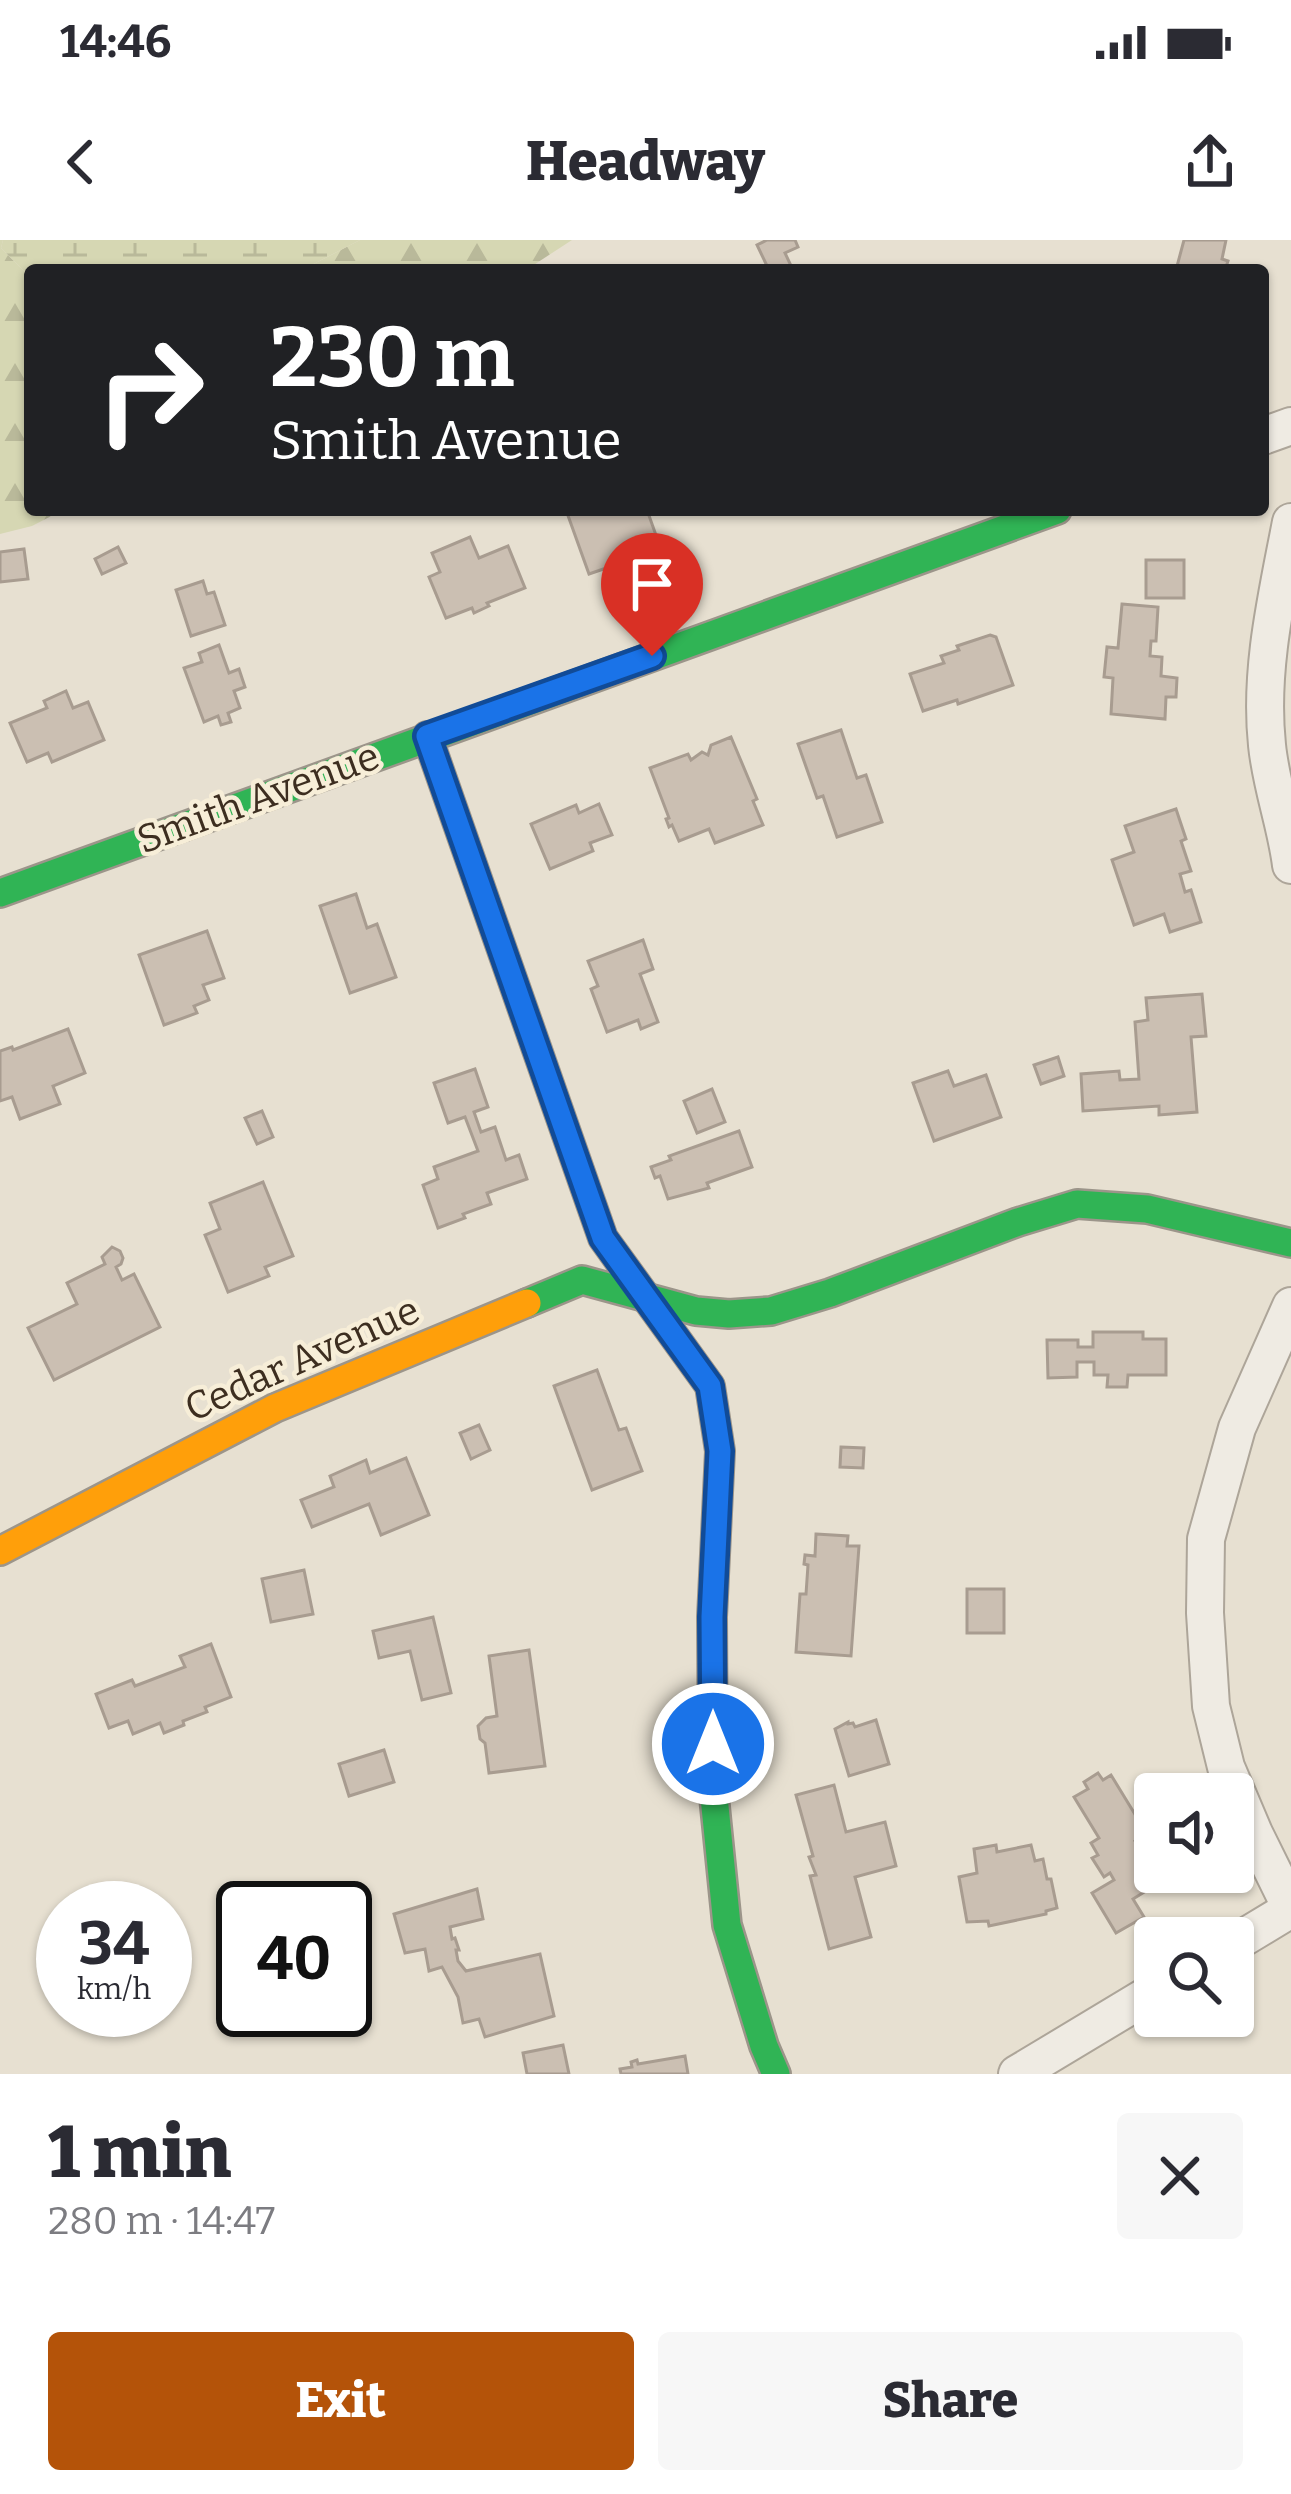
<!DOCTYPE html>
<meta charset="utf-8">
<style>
body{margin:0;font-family:Bitter,serif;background:#f7f7f7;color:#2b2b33;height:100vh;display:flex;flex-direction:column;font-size:45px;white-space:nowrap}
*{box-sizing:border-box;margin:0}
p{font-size:39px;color:#7c7c81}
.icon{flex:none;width:66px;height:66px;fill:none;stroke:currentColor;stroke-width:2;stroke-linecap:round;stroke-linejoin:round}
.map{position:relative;height:1834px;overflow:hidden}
.panel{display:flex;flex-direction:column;background:#fff;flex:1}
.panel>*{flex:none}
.banner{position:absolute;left:24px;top:24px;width:1245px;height:252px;border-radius:12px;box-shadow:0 3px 9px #0004;background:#202124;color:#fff;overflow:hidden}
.tools{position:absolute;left:1134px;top:1533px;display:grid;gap:24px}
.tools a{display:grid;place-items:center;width:120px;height:120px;border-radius:12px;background:#fff;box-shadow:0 3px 9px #0004;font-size:60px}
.speed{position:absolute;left:36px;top:1641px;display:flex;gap:24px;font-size:60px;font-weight:700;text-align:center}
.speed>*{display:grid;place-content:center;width:156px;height:156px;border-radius:50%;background:#fff;box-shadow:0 3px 9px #0004;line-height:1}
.speed small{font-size:30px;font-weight:400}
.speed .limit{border:6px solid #111;border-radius:18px;background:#fff;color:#111}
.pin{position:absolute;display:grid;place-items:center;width:102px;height:102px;color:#fff;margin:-123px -51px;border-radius:50% 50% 50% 0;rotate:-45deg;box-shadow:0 0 12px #0007}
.pin .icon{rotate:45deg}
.me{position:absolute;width:132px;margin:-66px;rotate:0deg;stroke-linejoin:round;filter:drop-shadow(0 0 9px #0008)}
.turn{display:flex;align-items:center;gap:42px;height:252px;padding:0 48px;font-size:54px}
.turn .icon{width:156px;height:156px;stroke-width:2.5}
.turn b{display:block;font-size:84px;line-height:102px}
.round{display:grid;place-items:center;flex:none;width:126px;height:126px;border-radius:12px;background:#f7f7f7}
.overview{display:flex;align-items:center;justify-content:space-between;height:204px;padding:0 48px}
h1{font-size:72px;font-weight:800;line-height:90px}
.action{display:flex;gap:24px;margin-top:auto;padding:24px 48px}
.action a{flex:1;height:138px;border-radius:12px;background:#b45309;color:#fff;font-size:48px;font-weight:800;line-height:138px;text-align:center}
.action a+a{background:#f7f7f7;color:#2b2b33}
.status{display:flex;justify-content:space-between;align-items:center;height:84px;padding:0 60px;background:#fff;direction:ltr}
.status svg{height:33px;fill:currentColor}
header{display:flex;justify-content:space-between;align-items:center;height:156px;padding:0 48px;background:#fff;font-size:54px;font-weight:800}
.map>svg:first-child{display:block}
</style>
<div class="status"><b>14:46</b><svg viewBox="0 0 49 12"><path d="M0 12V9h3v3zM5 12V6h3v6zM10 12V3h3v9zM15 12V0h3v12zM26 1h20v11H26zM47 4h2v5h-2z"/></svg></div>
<header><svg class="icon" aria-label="back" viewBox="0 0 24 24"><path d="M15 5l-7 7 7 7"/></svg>Headway<svg class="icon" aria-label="share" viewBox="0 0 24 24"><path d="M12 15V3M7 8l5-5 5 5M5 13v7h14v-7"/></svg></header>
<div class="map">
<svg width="1291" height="1834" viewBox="0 0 1291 1834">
<defs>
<pattern id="forest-firs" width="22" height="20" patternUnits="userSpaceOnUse" patternTransform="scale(3)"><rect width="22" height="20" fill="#d6d7b3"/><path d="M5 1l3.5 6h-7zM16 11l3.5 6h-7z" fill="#b9b99a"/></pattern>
<pattern id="wetland-marsh" width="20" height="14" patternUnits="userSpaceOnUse" patternTransform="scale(3)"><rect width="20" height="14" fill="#d6d7b3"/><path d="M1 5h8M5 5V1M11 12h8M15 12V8" fill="none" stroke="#b9b99a"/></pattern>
</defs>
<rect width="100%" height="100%" fill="#e7e0d1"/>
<!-- forest -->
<g fill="url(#forest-firs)">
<polygon points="0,0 3,0 1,8 30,37 30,270 63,270 32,286 0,294"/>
<polygon points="360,0 572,0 526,30 302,30"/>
</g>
<!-- wetland -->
<polygon fill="url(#wetland-marsh)" points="3,0 360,0 302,30 30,30 30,37 1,8"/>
<!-- building -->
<g fill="#cbbfb2" stroke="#a89c90" stroke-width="3">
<polygon points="767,0 795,0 798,7 785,13 793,30 769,30 757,5"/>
<polygon points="1184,0 1226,0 1222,19 1228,21 1225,30 1176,30"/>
<polygon points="566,270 647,270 657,298 633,306 638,317 589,334"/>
<polygon points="470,297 479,318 508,306 525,348 487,363 489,366 474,373 472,368 446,378 429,337 440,332 432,313"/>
<polygon points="118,307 126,323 102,334 95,319"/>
<polygon points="24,309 28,339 0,342 0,312"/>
<rect x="1146" y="320" width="38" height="38"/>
<polygon points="203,341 207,354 214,352 225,385 191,396 176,350"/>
<polygon points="1122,364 1158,367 1156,401 1151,401 1150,416 1162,417 1161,436 1177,438 1176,457 1166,457 1165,479 1111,474 1113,438 1104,437 1107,407 1118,408"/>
<polygon points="990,395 996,397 1013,445 958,464 957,460 923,471 910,434 944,423 941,416 959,410 957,406"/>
<polygon points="219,405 229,433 239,429 245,447 234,451 240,468 228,473 231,482 221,485 218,476 204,482 184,428 202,422 199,413"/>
<polygon points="66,451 73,468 88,462 104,500 52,522 48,513 27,522 10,483 47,468 44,461"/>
<polygon points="841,490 857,538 866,535 882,582 837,597 823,556 817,558 798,504"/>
<polygon points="731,497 757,559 753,561 763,585 715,603 709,589 679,601 672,585 669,587 666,579 669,578 650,528 688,514 691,520 702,512 708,515 711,505"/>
<polygon points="599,564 612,595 590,603 593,611 550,629 531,584 576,565 579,573"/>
<polygon points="1176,569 1186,599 1181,601 1191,631 1180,634 1185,652 1191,650 1201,682 1170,692 1164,674 1134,685 1112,620 1134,612 1125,586"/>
<polygon points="356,654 367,688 377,684 396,737 350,753 320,666"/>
<polygon points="207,691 224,738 203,745 209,760 194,766 197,773 164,785 139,715"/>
<polygon points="643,700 653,729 640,734 658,782 641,789 638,780 607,792 591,749 598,746 588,721"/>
<polygon points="1202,754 1206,796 1191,797 1197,872 1159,875 1159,866 1083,871 1081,834 1119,831 1120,840 1139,839 1135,782 1148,780 1146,758"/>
<polygon points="68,789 85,833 53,846 60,864 20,879 12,857 0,861 0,811 12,807 13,810"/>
<polygon points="1058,817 1064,836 1041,844 1034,825"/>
<polygon points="475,829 488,867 474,872 481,892 495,887 506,920 519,915 527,939 487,953 491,964 463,974 465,978 438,988 423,945 438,939 434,927 478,911 465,877 448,883 434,843"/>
<polygon points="948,831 954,846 986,835 1001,877 934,901 913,843"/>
<polygon points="712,849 725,882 697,893 684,861"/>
<polygon points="262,871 273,897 257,904 245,878"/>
<polygon points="739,891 752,927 707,943 709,948 668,959 660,936 655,938 651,927 671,920 669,916"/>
<polygon points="263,942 293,1016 265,1027 269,1036 228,1052 205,995 220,989 210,963"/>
<polygon points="112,1007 120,1011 123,1018 121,1024 116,1027 122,1040 134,1034 160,1087 54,1140 28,1088 77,1064 67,1043 105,1024 102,1017"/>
<polygon points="1093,1092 1143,1092 1143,1099 1166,1099 1166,1135 1128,1135 1127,1147 1107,1147 1108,1135 1094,1135 1094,1122 1077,1122 1077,1137 1048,1138 1047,1100 1078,1100 1078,1107 1093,1107"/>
<polygon points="597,1130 619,1190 626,1188 642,1231 592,1250 554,1146"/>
<polygon points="479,1185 490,1210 471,1219 460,1193"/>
<polygon points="841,1207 864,1208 863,1228 840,1227"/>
<polygon points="406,1218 429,1275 381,1295 369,1264 312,1287 301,1260 334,1247 330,1236 366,1220 370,1233"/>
<polygon points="816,1294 848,1296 847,1306 859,1306 851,1416 796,1412 800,1354 806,1354 808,1325 804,1324 805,1315 815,1316"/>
<polygon points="304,1330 313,1374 271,1382 262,1339"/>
<rect x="967" y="1349" width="37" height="44"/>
<polygon points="433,1377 451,1453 422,1460 410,1411 379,1418 373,1391"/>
<polygon points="211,1404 231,1457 205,1467 207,1472 183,1481 184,1485 164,1493 160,1483 133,1494 128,1481 109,1488 96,1454 132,1440 135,1446 185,1427 180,1416"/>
<polygon points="529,1410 545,1526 489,1533 485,1503 480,1499 478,1486 486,1478 497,1476 489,1416"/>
<polygon points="876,1480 889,1524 849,1536 835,1489 848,1482 848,1484 853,1483 855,1487"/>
<polygon points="384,1510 394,1542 349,1556 339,1524"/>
<polygon points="1098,1533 1103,1540 1111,1535 1147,1594 1135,1601 1142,1612 1146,1610 1155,1625 1155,1632 1162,1641 1133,1659 1144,1677 1116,1693 1092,1653 1114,1640 1110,1633 1104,1637 1092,1618 1098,1615 1091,1603 1099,1598 1074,1557 1088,1549 1084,1542"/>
<polygon points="834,1545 846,1592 885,1582 896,1626 855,1637 871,1697 829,1709 810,1636 816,1635 809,1617 813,1616 796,1555"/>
<polygon points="996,1605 997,1612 1031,1605 1035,1621 1043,1619 1047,1639 1051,1639 1057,1668 1046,1671 1046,1674 989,1686 988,1681 967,1682 959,1637 977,1633 974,1609"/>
<polygon points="477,1649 483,1679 450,1687 452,1699 455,1698 459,1710 456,1710 458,1721 466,1731 540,1714 554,1776 485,1797 479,1779 463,1783 458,1757 442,1727 429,1731 425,1709 405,1713 394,1674"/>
<polygon points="563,1805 569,1834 527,1834 523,1813"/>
<polygon points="685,1816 688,1834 621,1834 620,1829 632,1827 631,1822 637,1820 638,1824"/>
</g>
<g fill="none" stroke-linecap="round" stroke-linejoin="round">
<!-- street casing -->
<g stroke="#ada599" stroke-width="40">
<g id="street">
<polyline points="1263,196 1291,186"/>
<path d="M1291,282C1277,355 1259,430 1267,505C1271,546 1286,585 1291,625"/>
<polyline points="1291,1066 1237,1188 1206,1299 1205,1373 1211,1466 1226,1527 1254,1593 1291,1668"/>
<polyline points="1233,1704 1291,1669"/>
<polyline points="1017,1834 1155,1751"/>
</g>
</g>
<!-- fast casing -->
<g stroke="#9c958a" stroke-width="32">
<g id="fast">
<polyline points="427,496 603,998 710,1146 720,1211 712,1377 713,1547 727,1685 764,1806 776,1834"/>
<polyline points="0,653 1057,270"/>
<polyline points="527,1063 582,1040 696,1071 729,1074 771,1071 830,1053 1018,982 1077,964 1147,969 1291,1003"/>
</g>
</g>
<!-- slow casing -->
<g stroke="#9c958a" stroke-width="32">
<polyline id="slow" points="0,1311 275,1168 527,1063"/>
</g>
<!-- street -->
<use href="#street" stroke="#efebe3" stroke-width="36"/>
<!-- fast -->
<use href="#fast" stroke="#30b455" stroke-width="27"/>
<!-- slow -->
<use href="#slow" stroke="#ff9f0a" stroke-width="27"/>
</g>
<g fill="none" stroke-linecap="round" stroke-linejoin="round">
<!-- route casing -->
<g stroke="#114b97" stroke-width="30">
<polyline id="route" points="652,416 427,496 603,998 710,1146 720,1211 712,1377 713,1504"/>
</g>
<!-- route -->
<use href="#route" stroke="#1a73e8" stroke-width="21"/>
</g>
<g text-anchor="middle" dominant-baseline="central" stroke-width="9" stroke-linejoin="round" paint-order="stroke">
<!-- street labels -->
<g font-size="39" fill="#3d2e20" stroke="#f7eed8">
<text transform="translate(258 558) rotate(-20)">Smith Avenue</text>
<text transform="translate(302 1119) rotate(-24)">Cedar Avenue</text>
</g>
</g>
</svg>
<div class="tools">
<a><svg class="icon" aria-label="sound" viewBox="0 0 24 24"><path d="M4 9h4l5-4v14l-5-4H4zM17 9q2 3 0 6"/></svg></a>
<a><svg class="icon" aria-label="search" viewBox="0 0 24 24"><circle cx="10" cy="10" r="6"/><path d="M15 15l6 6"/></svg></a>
</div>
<div class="speed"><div>34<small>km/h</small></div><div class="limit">40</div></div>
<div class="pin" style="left:652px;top:416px;background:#d93025"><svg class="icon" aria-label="arrive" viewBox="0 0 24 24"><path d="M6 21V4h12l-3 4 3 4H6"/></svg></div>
<svg class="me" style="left:713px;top:1504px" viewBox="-20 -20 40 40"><circle r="17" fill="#1a73e8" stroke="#fff" stroke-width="3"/><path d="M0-11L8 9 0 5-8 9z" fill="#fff"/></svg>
<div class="banner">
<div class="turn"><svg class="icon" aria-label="right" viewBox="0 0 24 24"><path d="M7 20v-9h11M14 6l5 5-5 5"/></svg><div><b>230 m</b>Smith Avenue</div></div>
</div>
</div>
<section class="panel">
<div class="overview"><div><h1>1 min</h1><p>280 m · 14:47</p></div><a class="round"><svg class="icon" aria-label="close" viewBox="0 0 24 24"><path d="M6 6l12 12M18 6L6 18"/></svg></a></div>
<div class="action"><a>Exit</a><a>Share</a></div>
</section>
